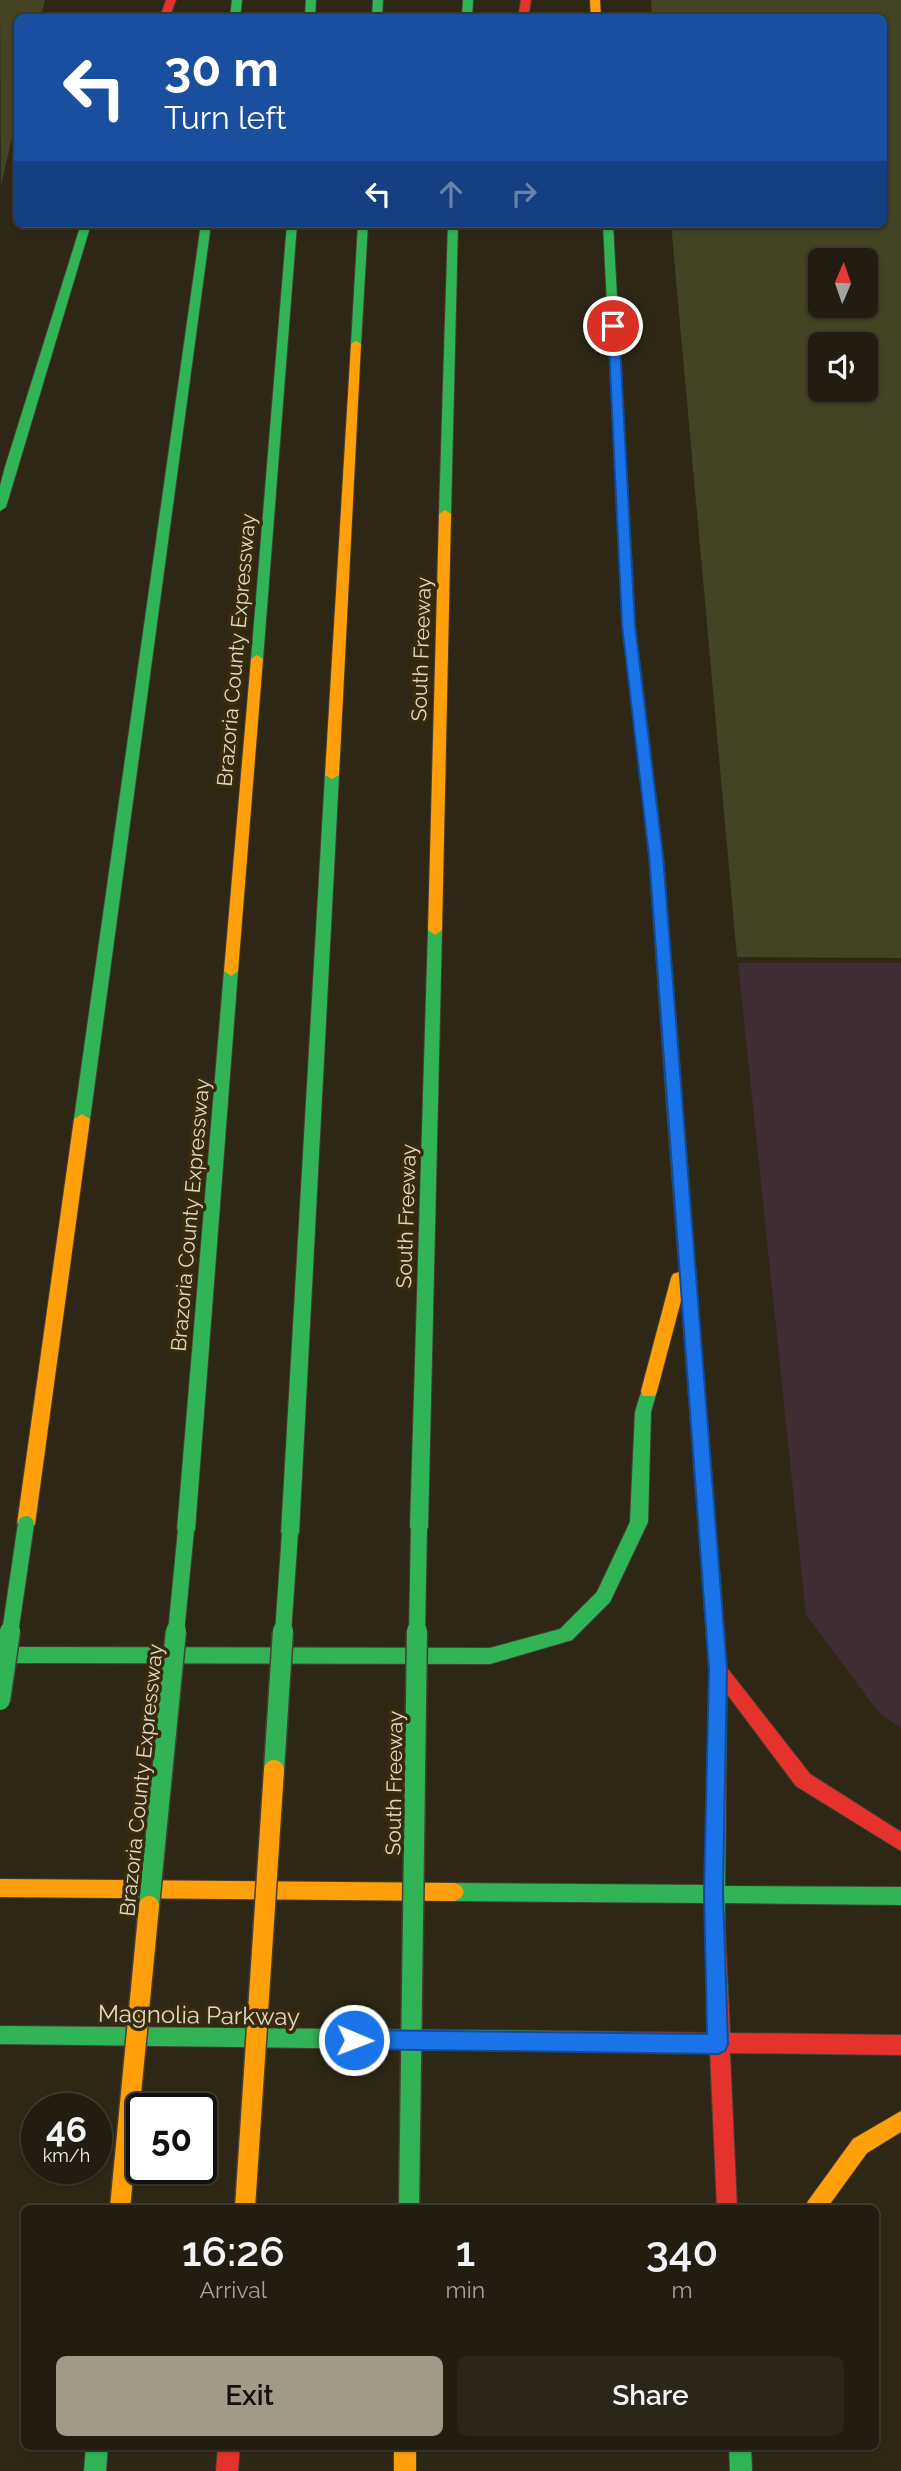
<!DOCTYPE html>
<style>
body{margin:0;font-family:Raleway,sans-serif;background:#2a2619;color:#f1f3f6;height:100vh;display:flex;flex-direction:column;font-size:26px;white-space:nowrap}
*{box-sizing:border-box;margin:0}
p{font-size:23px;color:#a2a29f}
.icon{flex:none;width:38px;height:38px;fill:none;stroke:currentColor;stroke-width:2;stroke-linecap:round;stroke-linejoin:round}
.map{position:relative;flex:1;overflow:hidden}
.side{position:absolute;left:21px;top:2205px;width:858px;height:245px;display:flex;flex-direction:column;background:#221d10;border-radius:10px;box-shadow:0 2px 5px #0004,0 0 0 2px #3f3b30}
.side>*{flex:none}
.guide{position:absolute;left:14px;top:14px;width:873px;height:214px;border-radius:10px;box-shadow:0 2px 5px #0004,0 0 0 2px #3f3b30;background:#1a4fa0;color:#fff;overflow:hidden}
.needle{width:46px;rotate:2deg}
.buttons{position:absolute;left:808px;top:248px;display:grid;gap:14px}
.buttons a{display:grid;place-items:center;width:70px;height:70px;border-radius:10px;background:#221d10;box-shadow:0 2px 5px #0004,0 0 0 2px #3f3b30;font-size:35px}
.speed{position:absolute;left:21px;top:2093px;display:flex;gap:14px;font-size:35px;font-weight:700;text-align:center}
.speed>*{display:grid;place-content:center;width:91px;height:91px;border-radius:50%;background:#221d10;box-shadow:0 2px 5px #0004,0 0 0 2px #3f3b30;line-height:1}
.speed small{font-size:18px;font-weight:400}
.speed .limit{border:4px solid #111;border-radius:10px;background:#fff;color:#111}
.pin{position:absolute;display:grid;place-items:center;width:60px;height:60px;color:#fff;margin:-30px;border:4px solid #fff;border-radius:50%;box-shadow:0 2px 7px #0007}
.me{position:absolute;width:77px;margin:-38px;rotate:91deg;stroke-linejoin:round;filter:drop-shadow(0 0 5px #0008)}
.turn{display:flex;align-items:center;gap:24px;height:147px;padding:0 35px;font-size:32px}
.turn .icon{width:91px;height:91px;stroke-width:2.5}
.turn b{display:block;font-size:49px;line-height:60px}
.lanes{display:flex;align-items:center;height:66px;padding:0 35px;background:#0003;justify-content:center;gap:35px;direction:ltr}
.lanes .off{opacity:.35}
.eta{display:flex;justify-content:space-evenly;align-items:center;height:119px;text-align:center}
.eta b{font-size:42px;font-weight:600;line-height:49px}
.button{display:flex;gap:14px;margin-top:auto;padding:14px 35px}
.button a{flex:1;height:80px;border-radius:10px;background:#a29a89;color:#111;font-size:28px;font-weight:600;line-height:80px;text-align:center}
.button a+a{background:#2a2619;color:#f1f3f6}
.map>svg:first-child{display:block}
</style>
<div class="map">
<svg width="901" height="2471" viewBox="0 0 901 2471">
<rect width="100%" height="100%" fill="#2e2716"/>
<!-- commercial -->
<polygon fill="#3e2d32" points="738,963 901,963 901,1728 879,1713 806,1615"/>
<!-- green -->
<g fill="#434423" fill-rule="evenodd">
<polygon points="0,0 45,0 41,17 18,18 17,116 1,186"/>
<path d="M651,0H901V958L737,957L671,224H884V18L652,17ZM821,261H866V306H821ZM821,345H866V390H821Z"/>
</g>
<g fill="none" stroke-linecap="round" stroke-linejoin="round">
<!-- fast casing -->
<g stroke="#464034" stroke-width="2">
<g id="fast">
<polygon points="232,0 242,0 240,18 230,18"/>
<polygon points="306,0 316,0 315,18 305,18"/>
<polygon points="373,0 383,0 382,18 372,18"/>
<polygon points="463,0 473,0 472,18 462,18"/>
<polygon points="81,224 91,224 6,507 0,511 0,486 5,467"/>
<polygon points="201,224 211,224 90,1119 82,1124 74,1119"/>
<polygon points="287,224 297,224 263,659 257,663 251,659"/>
<polygon points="358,224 368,224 361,344 356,347 351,344"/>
<polygon points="448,224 458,224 451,514 445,518 439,514"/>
<polygon points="603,224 613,224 635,625 663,856 684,1123 676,1128 668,1123 649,856 623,625"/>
<polygon points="332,771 339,775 299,1533 296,1538 290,1540 284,1538 281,1533 325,775"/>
<polygon points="435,925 442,930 428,1528 425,1533 419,1535 413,1533 410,1528 428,930"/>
<polygon points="231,966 238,971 195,1530 192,1535 186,1537 180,1535 177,1530 224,971"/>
<polygon points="689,1286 695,1288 697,1292 727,1669 725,1886 901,1887 901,1905 725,1903 725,1928 722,1934 715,1937 708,1934 705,1928 706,1903 454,1901 447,1898 444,1892 447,1886 454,1883 706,1885 709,1669 681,1292 683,1288"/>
<polygon points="649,1385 655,1386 657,1391 651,1412 648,1522 610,1602 572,1640 490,1664 0,1663 0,1647 490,1648 560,1629 597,1592 630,1522 635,1412 643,1386"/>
<polygon points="0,2026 557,2031 564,2034 567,2041 564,2048 557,2051 0,2044"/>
<polygon points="86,2446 108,2446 106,2471 84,2471"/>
<polygon points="729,2446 751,2446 752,2471 730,2471"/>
</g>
</g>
<!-- slow casing -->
<g stroke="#464034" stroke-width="2">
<g id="slow">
<polygon points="590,0 600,0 601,18 591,18"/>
<polygon points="356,341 361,344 339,775 332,779 325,775 351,344"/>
<polygon points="445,510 451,514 442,930 435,935 428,930 439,514"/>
<polygon points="257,655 263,659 238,971 231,976 224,971 251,659"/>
<polygon points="82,1114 90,1119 35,1524 32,1529 26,1531 20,1529 17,1524 74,1119"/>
<polygon points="679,1272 685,1274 687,1278 657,1391 655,1396 643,1396 641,1391 671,1278 673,1274"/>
<polygon points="0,1879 454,1883 461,1886 464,1892 461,1898 454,1901 0,1897"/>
<polygon points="901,2111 901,2132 867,2153 827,2208 805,2208 808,2201 853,2139"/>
<rect x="394" y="2446" width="22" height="25"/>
</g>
</g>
<!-- jam casing -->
<g stroke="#464034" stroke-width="2">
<g id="jam">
<polygon points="166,0 176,0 169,18 160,18"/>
<polygon points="521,0 531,0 528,18 518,18"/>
<polygon points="676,1118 684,1123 697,1292 695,1296 683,1296 681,1292 668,1123"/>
<polygon points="718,1661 724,1664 810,1774 901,1832 901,1851 796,1786 712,1674 709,1669 712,1664"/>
<polygon points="715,1919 722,1922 725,1928 730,2033 901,2035 901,2055 730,2053 737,2208 717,2208 710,2052 557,2051 550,2048 547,2041 550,2034 557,2031 709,2033 705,1928 708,1922"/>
<polygon points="218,2446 240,2446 238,2471 216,2471"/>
</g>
</g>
<!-- fast -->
<use href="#fast" fill="#30b455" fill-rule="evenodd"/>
<!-- slow -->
<use href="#slow" fill="#ff9f0a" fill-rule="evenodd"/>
<!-- jam -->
<use href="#jam" fill="#e5322d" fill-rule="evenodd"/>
<!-- fast-bridge-far1 casing -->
<g stroke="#464034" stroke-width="18" stroke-linecap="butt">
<g id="fast-bridge-far1">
<polyline points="10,1633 26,1524"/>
<polyline points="176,1633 186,1530"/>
<polyline points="283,1633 290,1533"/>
<polyline points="417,1633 419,1528"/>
</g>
</g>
<!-- fast-bridge casing -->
<g stroke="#464034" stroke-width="23" stroke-linecap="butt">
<g id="fast-bridge">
<polyline points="0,1700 10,1631"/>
<polyline points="274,1770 283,1631"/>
<polyline points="149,1906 176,1631"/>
<polyline points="409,2208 417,1631"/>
</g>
</g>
<!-- slow-bridge casing -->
<g stroke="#464034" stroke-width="23" stroke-linecap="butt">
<g id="slow-bridge">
<polyline points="120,2208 149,1906"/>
<polyline points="245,2208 274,1770"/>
</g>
</g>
<!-- fast-bridge-far1 -->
<use href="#fast-bridge-far1" stroke="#30b455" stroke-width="16"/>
<!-- fast-bridge -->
<use href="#fast-bridge" stroke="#30b455" stroke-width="20"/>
<!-- slow-bridge -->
<use href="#slow-bridge" stroke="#ff9f0a" stroke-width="20"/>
</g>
<!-- route -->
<polygon fill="#1a73e8" stroke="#114b97" stroke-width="2" points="613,322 619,326 635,625 663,856 727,1669 723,1892 728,2044 725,2051 718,2054 354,2049 347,2047 344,2040 347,2033 354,2030 707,2034 704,1892 709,1669 649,856 622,625 608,326"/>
<g text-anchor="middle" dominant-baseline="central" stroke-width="7" stroke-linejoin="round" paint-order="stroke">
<!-- street labels -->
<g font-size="21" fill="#e0d8c7" stroke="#382b0c">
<text transform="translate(421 649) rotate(-88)">South Freeway</text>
<text transform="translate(236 650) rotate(-85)">Brazoria County Expressway</text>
<text transform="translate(190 1215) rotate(-85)">Brazoria County Expressway</text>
<text transform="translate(406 1216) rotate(-88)">South Freeway</text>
<text transform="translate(141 1780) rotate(-84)">Brazoria County Expressway</text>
<text transform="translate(394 1783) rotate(-89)">South Freeway</text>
</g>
<!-- near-street labels -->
<g font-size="24" fill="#e0d8c7" stroke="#382b0c">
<text transform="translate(199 2015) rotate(1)">Magnolia Parkway</text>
</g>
</g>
</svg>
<div class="buttons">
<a><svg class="needle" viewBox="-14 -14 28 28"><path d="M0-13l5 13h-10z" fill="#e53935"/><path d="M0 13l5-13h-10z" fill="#a2a29f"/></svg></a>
<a><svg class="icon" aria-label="sound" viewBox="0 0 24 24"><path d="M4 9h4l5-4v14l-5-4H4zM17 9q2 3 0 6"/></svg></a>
</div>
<div class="speed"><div>46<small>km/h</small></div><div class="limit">50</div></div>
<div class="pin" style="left:613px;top:326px;background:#d93025"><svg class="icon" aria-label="arrive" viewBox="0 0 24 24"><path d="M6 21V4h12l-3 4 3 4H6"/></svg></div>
<svg class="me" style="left:354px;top:2040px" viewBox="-20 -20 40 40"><circle r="17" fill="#1a73e8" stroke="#fff" stroke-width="3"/><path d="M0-11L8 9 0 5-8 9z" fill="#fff"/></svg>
<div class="guide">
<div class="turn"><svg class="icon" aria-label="left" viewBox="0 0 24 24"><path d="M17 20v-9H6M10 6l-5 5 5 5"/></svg><div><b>30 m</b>Turn left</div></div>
<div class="lanes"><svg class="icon" aria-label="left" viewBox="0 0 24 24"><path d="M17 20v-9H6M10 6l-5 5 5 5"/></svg><svg class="icon off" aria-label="ahead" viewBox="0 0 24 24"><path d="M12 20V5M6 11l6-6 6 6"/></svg><svg class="icon off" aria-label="right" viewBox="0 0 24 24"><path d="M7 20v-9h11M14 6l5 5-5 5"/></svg></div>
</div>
<section class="side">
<div class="eta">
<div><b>16:26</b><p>Arrival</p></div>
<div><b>1</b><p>min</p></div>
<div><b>340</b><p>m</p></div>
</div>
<div class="button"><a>Exit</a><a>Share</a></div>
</section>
</div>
